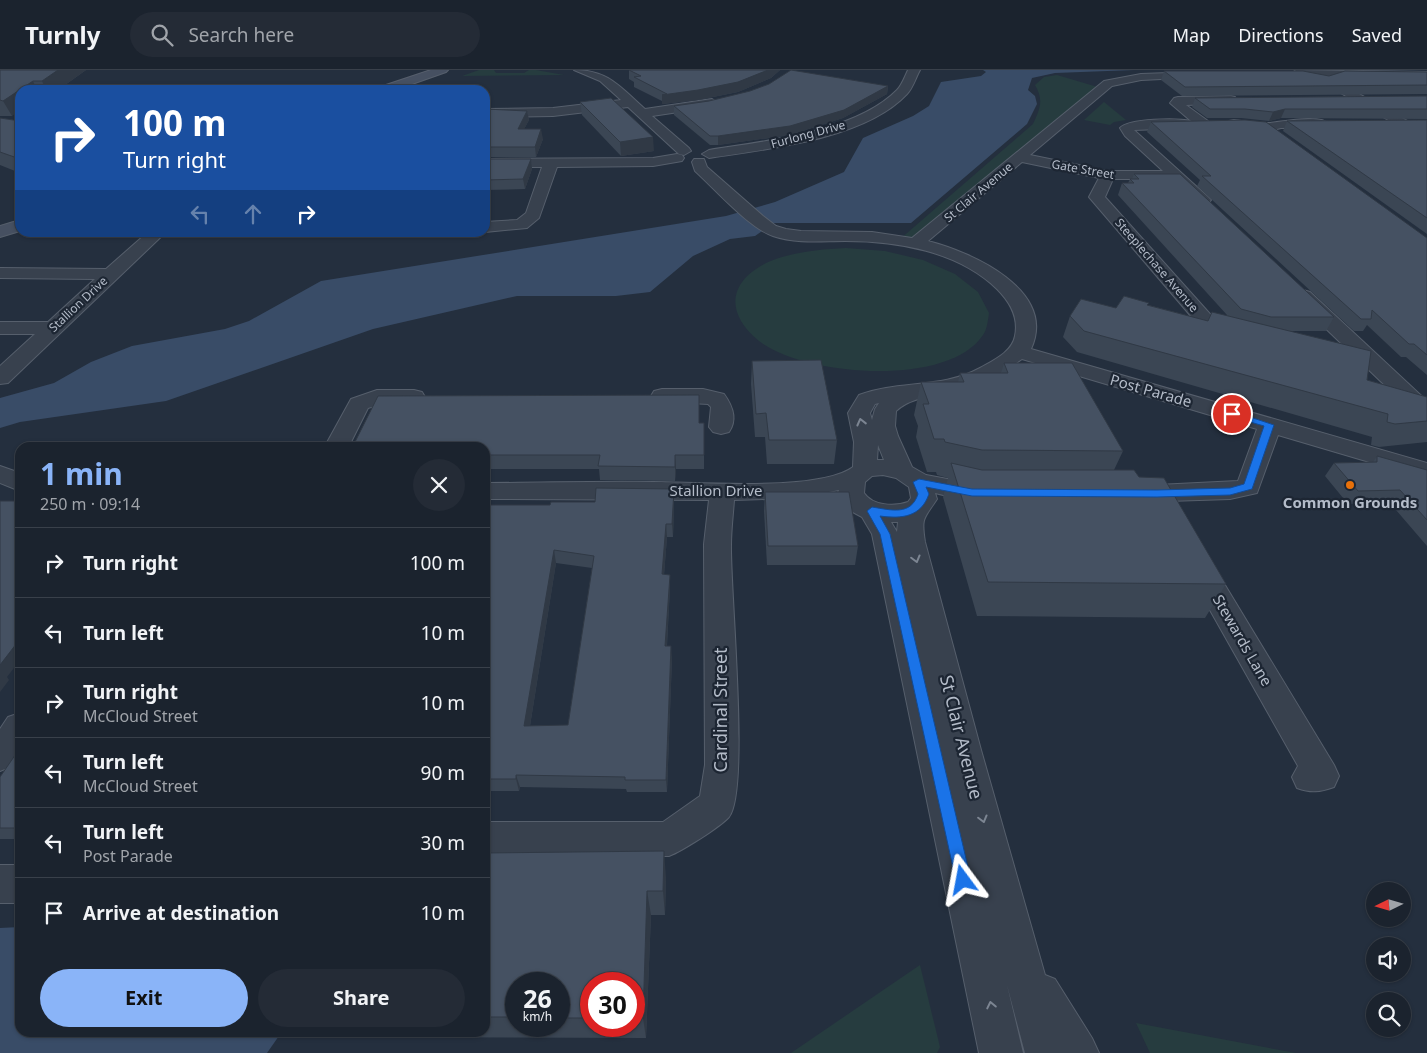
<!DOCTYPE html>
<meta charset="utf-8">
<style>
body{margin:0;font-family:"Noto Sans",sans-serif;background:#242b36;color:#f1f3f6;height:100vh;display:flex;flex-direction:column;font-size:19px;white-space:nowrap}
*{box-sizing:border-box;margin:0}
p{font-size:16px;color:#a0a4aa}
.icon{flex:none;width:28px;height:28px;fill:none;stroke:currentColor;stroke-width:2;stroke-linecap:round;stroke-linejoin:round}
.map{position:relative;flex:1;overflow:hidden}
.details{position:absolute;left:15px;top:372px;width:475px;height:595px;display:flex;flex-direction:column;background:#1b232e;border-radius:15px;box-shadow:0 1px 4px #0004,0 0 0 1px #39404a}
.details>*{flex:none}
.hud{position:absolute;left:15px;top:15px;width:475px;height:152px;border-radius:15px;box-shadow:0 1px 4px #0004,0 0 0 1px #39404a;background:#1a4fa0;color:#fff;overflow:hidden}
.needle{width:32px;rotate:265deg}
.controls{position:absolute;left:1366px;top:812px;display:grid;gap:10px}
.controls a{display:grid;place-items:center;width:45px;height:45px;border-radius:50%;background:#1b232e;box-shadow:0 1px 4px #0004,0 0 0 1px #39404a;font-size:25px}
.speed{position:absolute;left:505px;top:902px;display:flex;gap:10px;font-size:25px;font-weight:700;text-align:center}
.speed>*{display:grid;place-content:center;width:65px;height:65px;border-radius:50%;background:#1b232e;box-shadow:0 1px 4px #0004,0 0 0 1px #39404a;line-height:1}
.speed small{font-size:12px;font-weight:400}
.speed .limit{border:8px solid #d22;background:#fff;color:#111}
.pin{position:absolute;display:grid;place-items:center;width:42px;height:42px;color:#fff;margin:-21px;border:2px solid #fff;border-radius:50%;box-shadow:0 1px 5px #0007}
.me{position:absolute;width:55px;margin:-28px;rotate:347deg;stroke-linejoin:round;filter:drop-shadow(0 0 4px #0008)}
.turn{display:flex;align-items:center;gap:18px;height:105px;padding:0 25px;font-size:22px}
.turn .icon{width:65px;height:65px;stroke-width:2.5}
.turn b{display:block;font-size:35px;line-height:42px}
.lanes{display:flex;align-items:center;height:48px;padding:0 25px;background:#0003;justify-content:center;gap:25px;direction:ltr}
.lanes .off{opacity:.35}
.round{display:grid;place-items:center;flex:none;width:52px;height:52px;border-radius:26px;background:#242b36}
.headline{display:flex;align-items:center;justify-content:space-between;height:85px;padding:0 25px}
h1{font-size:30px;font-weight:700;line-height:38px;color:#8ab4f8}
.button{display:flex;gap:10px;margin-top:auto;padding:10px 25px}
.button a{flex:1;height:58px;border-radius:30px;background:#8ab4f8;color:#111;font-size:20px;font-weight:700;line-height:58px;text-align:center}
.button a+a{background:#242b36;color:#f1f3f6}
ul{padding:0;list-style:none}
li{display:flex;align-items:center;gap:15px;height:70px;padding:0 25px;border-top:1px solid #39404a}
li div{flex:1}
li b{display:block;font-size:19px}
li em{font-style:normal}
header{display:flex;align-items:center;gap:30px;box-sizing:border-box;height:70px;padding:0 25px;background:#1b232e;border-bottom:1px solid #39404a}
header strong{font-size:24px}
nav{display:flex;gap:28px;margin-inline-start:auto;font-size:18px}
.search{width:350px;height:45px;background:#242b36;display:flex;align-items:center;gap:12px;box-sizing:border-box;padding:0 18px;border-radius:28px;color:#a0a4aa;font-size:19px}
.map>svg:first-child{display:block}
</style>
<header>
<strong>Turnly</strong>
<div class="search"><svg class="icon" aria-label="search" viewBox="0 0 24 24"><circle cx="10" cy="10" r="6"/><path d="M15 15l6 6"/></svg>Search here</div>
<nav><a>Map</a><a>Directions</a><a>Saved</a></nav>
</header>
<div class="map">
<svg width="1427" height="983" viewBox="0 0 1427 983">
<rect width="100%" height="100%" fill="#242f3e"/>
<!-- green -->
<g fill="#263c3f">
<polygon points="479,0 494,0 496,3 524,3 529,0 536,0 564,5 462,6"/>
<path d="M1057,5L1101,18L916,173L899,170L1033,54C1040,39 1044,30 1035,15L1044,7Z"/>
<polygon points="1104,32 1126,50 1114,52 1110,55 1084,50"/>
<path d="M846,178L885,181L923,190L955,204L978,222L989,243C988,250 987,260 983,265C948,318 804,306 759,271C717,237 735,201 782,187C803,181 824,179 846,178Z"/>
<polygon points="920,895 940,977 937,983 791,983"/>
<polygon points="1136,953 1296,983 1150,983"/>
</g>
<!-- water -->
<g fill="#394c67">
<polygon points="983,0 1134,0 1055,3 1032,8 1028,20 1035,26 1037,34 1027,54 911,153 774,153 755,166 730,169 693,186 650,222 616,226 517,226 373,259 166,331 20,352 0,358 0,328 54,313 91,292 132,276 225,259 249,251 321,211 726,146 775,132 844,102 863,68 913,46 929,36 941,12 981,6 986,2"/>
<polygon points="20,857 20,962 281,963 267,983 0,983 0,858"/>
</g>
<g fill="none" stroke-linecap="round" stroke-linejoin="round">
<!-- minor casing -->
<g stroke="#565f6c" stroke-width="2">
<g id="minor">
<path d="M574,0C609,0 621,18 645,39L712,29L718,33L712,37L652,46L689,78L691,81L684,85L679,84L628,37L553,46L485,47V39L553,38L621,30L600,11Z"/>
<path d="M908,0H920C916,7 913,18 907,24C865,69 768,79 709,88L702,84L709,80C765,71 856,62 897,20C902,15 905,6 908,0Z"/>
<path d="M1296,0L1427,2V8H1340L1336,11L1427,62V72L1323,13L1302,10L1292,3ZM1307,4L1308,3L1323,7Z"/>
<path d="M1198,2L1202,3L1204,5L1202,7L1141,10L1112,16L1030,85L1108,101H1163L1125,66L1120,58C1129,48 1178,48 1191,51L1192,54L1191,57L1186,58L1134,60L1208,127L1211,130L1208,133H1198L1172,109H1113L1105,127L1210,244L1225,253L1248,259L1251,263L1248,267C1231,271 1210,261 1196,252L1089,127L1099,108L1022,92L928,171C971,182 1058,220 1031,279L1427,393V409L1278,365L1257,423L1230,429L1137,432L1128,430L1124,424L1128,418L1137,416L1238,411L1257,359L1022,289C1005,301 987,313 967,319C944,326 914,324 896,341L895,356L898,366L912,397L926,405L990,417L994,423L990,429C972,434 954,427 935,423L937,429C924,449 921,447 925,472L981,680L1045,905L1055,909L1092,968L1099,983H1025L1007,915L1023,983H979L872,464L862,447L849,440L838,423L839,420L798,428L734,430C733,445 731,460 731,475C730,520 750,720 729,747C720,757 682,781 669,786H485V752H663L700,726L705,695L704,474L709,430L485,429V413C541,413 597,411 653,412C698,412 819,422 853,397L854,372L848,343L859,325C899,310 942,319 980,298C994,290 1012,282 1015,266C1019,247 1010,232 997,219C958,181 897,171 845,171C821,171 797,174 773,166C749,158 715,119 695,101L692,92L694,89H704L707,97L763,146L776,156L786,159L801,161L872,162L912,168L1104,11L1141,4ZM879,333L875,339L872,350L870,343L875,334ZM878,375L884,390H877ZM883,405L896,408L909,417L911,428L908,432C894,437 873,436 864,423L865,412L872,406ZM891,452H898L897,462Z"/>
<polygon points="1231,26 1235,27 1237,30 1235,33 1186,35 1208,51 1209,54 1208,57 1198,57 1170,33 1174,28 1178,27"/>
<path d="M1234,50C1245,51 1258,54 1269,53C1281,52 1321,44 1329,54L1323,58H1281L1269,61L1229,57L1228,54L1229,51Z"/>
<polygon points="677,84 682,85 684,88 682,91 653,96 557,97 539,148 527,158 485,162 485,152 517,150 526,143 542,97 485,97 485,89 653,88"/>
<polygon points="148,162 166,162 8,313 0,314 0,296 35,264 0,264 0,252 48,252 95,209 0,208 0,198 106,199"/>
<polygon points="1303,220 1310,222 1427,331 1427,350 1419,348 1296,230 1294,226 1296,222"/>
<path d="M662,319H703L724,324C732,335 738,349 729,362L721,364L713,362L709,357L711,337L708,334L654,331L651,326L654,321Z"/>
<path d="M377,320H414L422,322L425,327L422,332C403,336 387,331 368,338L348,378H324L351,329Z"/>
<polygon points="0,396 20,403 20,421 0,413"/>
<path d="M1198,484L1208,487L1334,695L1339,706L1334,717C1320,722 1311,723 1297,718L1292,707L1298,696L1184,494L1188,487Z"/>
<polygon points="20,643 20,684 12,696 0,701 0,659 8,647"/>
<rect x="0" y="795" width="20" height="38"/>
</g>
</g>
<!-- secondary casing -->
<g stroke="#565f6c" stroke-width="2">
<g id="secondary">
<polygon points="431,0 448,0 446,2 395,20 378,20 380,17"/>
<polygon points="20,150 20,161 0,167 0,156"/>
</g>
</g>
<!-- minor -->
<use href="#minor" fill="#38414e" fill-rule="evenodd"/>
<!-- secondary -->
<use href="#secondary" fill="#465061" fill-rule="evenodd"/>
</g>
<!-- wall -->
<g fill="#3b4654" fill-rule="evenodd">
<polygon points="0,0 86,0 58,20 20,20 12,46 0,46"/>
<polygon points="629,0 780,0 771,8 738,22 698,30 662,34 662,31 634,17 634,12 629,9"/>
<polygon points="1164,1 1329,6 1427,2 1427,24 1182,26 1161,10"/>
<polygon points="888,16 887,24 843,48 790,65 718,75 710,75 674,45 674,36"/>
<polygon points="1427,26 1427,49 1281,48 1269,51 1241,48 1207,48 1192,37 1195,28"/>
<polygon points="580,32 654,81 621,86 582,45"/>
<polygon points="485,39 527,41 529,50 524,59 543,69 536,87 485,87"/>
<polygon points="0,48 20,51 20,103 0,95"/>
<polygon points="1427,50 1427,164 1283,61 1287,51"/>
<polygon points="1151,52 1427,168 1427,305 1406,287 1401,287 1367,255 1363,261 1354,261 1197,116 1200,110 1147,62"/>
<polygon points="485,89 531,89 532,99 525,119 485,120"/>
<polygon points="1134,104 1334,247 1326,261 1290,261 1367,310 1427,327 1427,372 1379,377 1371,375 1372,367 1077,282 1063,267 1070,246 1116,238 1148,235 1208,251 1227,245 1118,125 1122,113 1128,113 1130,109 1132,109"/>
<polygon points="752,291 837,370 834,394 767,394 765,367 755,367 751,314"/>
<polygon points="1004,293 1123,381 1114,400 1139,407 1226,514 1205,548 977,546 943,427 948,408 937,405 936,402 927,402 916,367 918,356 914,345 921,312 958,312 960,303 1001,303"/>
<polygon points="699,353 704,353 704,399 676,399 675,411 600,410 599,399 485,399 485,378"/>
<polygon points="1377,386 1427,400 1427,476 1390,433 1348,434 1325,406 1334,393 1373,392"/>
<polygon points="765,422 858,476 855,495 767,495 764,441"/>
<path d="M595,432H674L673,467H667L664,505H670V518L667,576L672,588L667,722H627L626,719L520,717L519,721H485V435H550ZM556,493L592,498L568,655L530,656Z"/>
<polygon points="20,678 20,769 0,769 0,707"/>
<path d="M485,783L666,807L665,845H651L646,968L345,967L341,962H485ZM516,914H559V956H516ZM591,914H634V956H591Z"/>
</g>
<!-- shaded-wall -->
<g fill="#303945">
<polygon points="58,0 86,0 58,20 46,20 42,11"/>
<polygon points="768,0 780,0 771,8 738,22 698,30 662,34 662,25 698,20"/>
<polygon points="33,11 37,20 20,20 20,41 12,46 3,31"/>
<polygon points="888,16 887,24 843,48 790,65 718,75 718,66"/>
<polygon points="1285,39 1281,48 1269,51 1273,42"/>
<polygon points="527,41 529,50 519,69 518,59"/>
<polygon points="541,59 543,69 536,87 535,77"/>
<polygon points="653,67 654,81 621,86 620,72"/>
<polygon points="531,89 532,99 525,119 523,109"/>
<polygon points="675,385 676,399 675,411"/>
<polygon points="674,419 674,432 673,467 672,454"/>
<polygon points="666,454 667,467 663,517 662,504"/>
<polygon points="554,480 556,493 528,668 524,656"/>
<polygon points="670,505 670,518 666,588 665,576"/>
<polygon points="20,569 20,590 7,607 9,610 0,622 0,595"/>
<polygon points="671,576 672,588 667,722 666,710"/>
<polygon points="516,705 520,717 519,721 516,709"/>
<polygon points="664,781 666,807 665,845 663,821"/>
<polygon points="647,821 651,845 646,968 643,948"/>
</g>
<!-- building -->
<g fill="#455162" stroke="#303945" fill-rule="evenodd">
<polygon points="0,0 58,0 42,11 33,11 3,31 0,30"/>
<polygon points="629,0 768,0 738,12 698,20 662,25 667,24 634,7 641,6"/>
<polygon points="791,0 888,16 844,40 790,56 718,66 710,66 674,36 709,31 750,21 769,14"/>
<polygon points="1164,1 1303,1 1329,6 1345,1 1427,2 1427,15 1185,17"/>
<polygon points="1427,26 1427,39 1285,39 1273,42 1245,39 1210,39 1195,28"/>
<polygon points="611,28 653,67 620,72 580,32"/>
<polygon points="485,39 527,41 518,59 541,59 535,77 485,77"/>
<polygon points="0,48 20,51 20,89 0,82"/>
<polygon points="1245,50 1266,52 1427,168 1427,285 1414,274 1409,274 1372,240 1371,249 1361,249 1202,106 1211,106 1151,52"/>
<polygon points="1427,50 1427,148 1287,51"/>
<polygon points="485,89 531,89 523,109 485,110"/>
<polygon points="1134,104 1180,104 1334,247 1271,247 1241,239 1122,113 1134,113 1130,109 1139,109"/>
<polygon points="1124,226 1149,233 1147,235 1208,251 1212,242 1371,281 1367,310 1427,327 1427,351 1395,354 1387,352 1388,344 1084,261 1070,246 1081,229 1116,238"/>
<polygon points="821,290 837,370 769,370 766,343 756,344 752,291"/>
<polygon points="1004,293 1072,293 1123,381 982,380 945,372 944,369 934,369 923,334 929,334 921,312 964,312 960,303 1008,303"/>
<polygon points="699,325 699,353 704,353 704,385 675,385 675,397 598,396 600,385 485,385 485,378 352,378 378,326"/>
<polygon points="1377,386 1427,400 1427,450 1400,420 1358,421 1334,393 1377,392"/>
<polygon points="951,393 982,400 1134,400 1139,407 1164,408 1226,514 988,512"/>
<path d="M596,418L674,419L672,454H666L662,504L670,505L665,576H671L666,710H625V707L516,705V709H485V435H550L551,432H595ZM554,480L594,486L568,655L524,656Z"/>
<polygon points="765,422 849,422 858,476 768,476"/>
<polygon points="0,431 20,431 20,561 19,563 20,563 20,569 0,595"/>
<polygon points="20,678 20,758 0,758 0,707"/>
<polygon points="664,781 663,821 647,821 643,948 634,948 634,914 591,914 591,948 559,948 559,914 516,914 516,947 485,947 485,783"/>
</g>
<!-- one-way arrows -->
<defs><path id="oneway-chevron" d="M-2-3.5L2.5 0L-2 3.5" fill="none" stroke-width="1.6" stroke-linecap="round" stroke-linejoin="round" transform="scale(1.25)"/></defs>
<g stroke="#7c8592">
<use href="#oneway-chevron" transform="translate(861 352) rotate(-104)"/>
<use href="#oneway-chevron" transform="translate(916 489) rotate(75)"/>
<use href="#oneway-chevron" transform="translate(983 749) rotate(75)"/>
<use href="#oneway-chevron" transform="translate(991 935) rotate(-102)"/>
</g>
<!-- route -->
<path fill="#1a73e8" stroke="#114b97" d="M1232,341L1274,355L1252,419L1230,425L1157,427L972,426L926,417L929,424C921,447 902,449 880,446L890,464L971,810L968,816L963,818L957,816L880,464L867,441L872,437C891,440 911,446 918,424L913,412L919,409L972,419L1157,420L1230,418L1244,414L1264,356L1229,346V342Z"/>
<!-- markers -->
<circle fill="#e8710a" stroke="#1d2633" stroke-width="2" cx="1350" cy="415" r="5"/>
<g text-anchor="middle" dominant-baseline="central" stroke-width="4.5" stroke-linejoin="round" paint-order="stroke">
<!-- far-street labels -->
<g font-size="12" fill="#b4bcc9" stroke="#1d2633">
<text transform="translate(808 64) rotate(-15)">Furlong Drive</text>
<text transform="translate(1083 99) rotate(10)">Gate Street</text>
<text transform="translate(978 122) rotate(-40)">St Clair Avenue</text>
<text transform="translate(1157 195) rotate(49)">Steeplechase Avenue</text>
<text transform="translate(78 234) rotate(-43)">Stallion Drive</text>
</g>
<!-- street labels -->
<g font-size="15" fill="#b4bcc9" stroke="#1d2633">
<text transform="translate(1151 320) rotate(16)">Post Parade</text>
<text x="716" y="420">Stallion Drive</text>
<text transform="translate(1243 570) rotate(60)">Stewards Lane</text>
</g>
<!-- poi labels -->
<g font-size="15" font-weight="bold" fill="#b4bcc9" stroke="#1d2633">
<text x="1350" y="432">Common Grounds</text>
</g>
<!-- near-street labels -->
<g font-size="18" fill="#b4bcc9" stroke="#1d2633">
<text transform="translate(720 640) rotate(-90)">Cardinal Street</text>
<text transform="translate(962 667) rotate(76)">St Clair Avenue</text>
</g>
</g>
</svg>
<div class="controls">
<a><svg class="needle" viewBox="-14 -14 28 28"><path d="M0-13l5 13h-10z" fill="#e53935"/><path d="M0 13l5-13h-10z" fill="#a0a4aa"/></svg></a>
<a><svg class="icon" aria-label="sound" viewBox="0 0 24 24"><path d="M4 9h4l5-4v14l-5-4H4zM17 9q2 3 0 6"/></svg></a>
<a><svg class="icon" aria-label="search" viewBox="0 0 24 24"><circle cx="10" cy="10" r="6"/><path d="M15 15l6 6"/></svg></a>
</div>
<div class="speed"><div>26<small>km/h</small></div><div class="limit">30</div></div>
<div class="pin" style="left:1232px;top:344px;background:#d93025"><svg class="icon" aria-label="arrive" viewBox="0 0 24 24"><path d="M6 21V4h12l-3 4 3 4H6"/></svg></div>
<svg class="me" style="left:963px;top:810px" viewBox="-20 -20 40 40"><path d="M0-17L14 15 0 8-14 15z" fill="#1a73e8" stroke="#fff" stroke-width="4"/></svg>
<div class="hud">
<div class="turn"><svg class="icon" aria-label="right" viewBox="0 0 24 24"><path d="M7 20v-9h11M14 6l5 5-5 5"/></svg><div><b>100 m</b>Turn right</div></div>
<div class="lanes"><svg class="icon off" aria-label="left" viewBox="0 0 24 24"><path d="M17 20v-9H6M10 6l-5 5 5 5"/></svg><svg class="icon off" aria-label="ahead" viewBox="0 0 24 24"><path d="M12 20V5M6 11l6-6 6 6"/></svg><svg class="icon" aria-label="right" viewBox="0 0 24 24"><path d="M7 20v-9h11M14 6l5 5-5 5"/></svg></div>
</div>
<section class="details">
<div class="headline"><div><h1>1 min</h1><p>250 m · 09:14</p></div><a class="round"><svg class="icon" aria-label="close" viewBox="0 0 24 24"><path d="M6 6l12 12M18 6L6 18"/></svg></a></div>
<ul>
<li><svg class="icon" aria-label="right" viewBox="0 0 24 24"><path d="M7 20v-9h11M14 6l5 5-5 5"/></svg><div><b>Turn right</b></div><em>100 m</em></li>
<li><svg class="icon" aria-label="left" viewBox="0 0 24 24"><path d="M17 20v-9H6M10 6l-5 5 5 5"/></svg><div><b>Turn left</b></div><em>10 m</em></li>
<li><svg class="icon" aria-label="right" viewBox="0 0 24 24"><path d="M7 20v-9h11M14 6l5 5-5 5"/></svg><div><b>Turn right</b><p>McCloud Street</p></div><em>10 m</em></li>
<li><svg class="icon" aria-label="left" viewBox="0 0 24 24"><path d="M17 20v-9H6M10 6l-5 5 5 5"/></svg><div><b>Turn left</b><p>McCloud Street</p></div><em>90 m</em></li>
<li><svg class="icon" aria-label="left" viewBox="0 0 24 24"><path d="M17 20v-9H6M10 6l-5 5 5 5"/></svg><div><b>Turn left</b><p>Post Parade</p></div><em>30 m</em></li>
<li><svg class="icon" aria-label="arrive" viewBox="0 0 24 24"><path d="M6 21V4h12l-3 4 3 4H6"/></svg><div><b>Arrive at destination</b></div><em>10 m</em></li>
</ul>
<div class="button"><a>Exit</a><a>Share</a></div>
</section>
</div>
